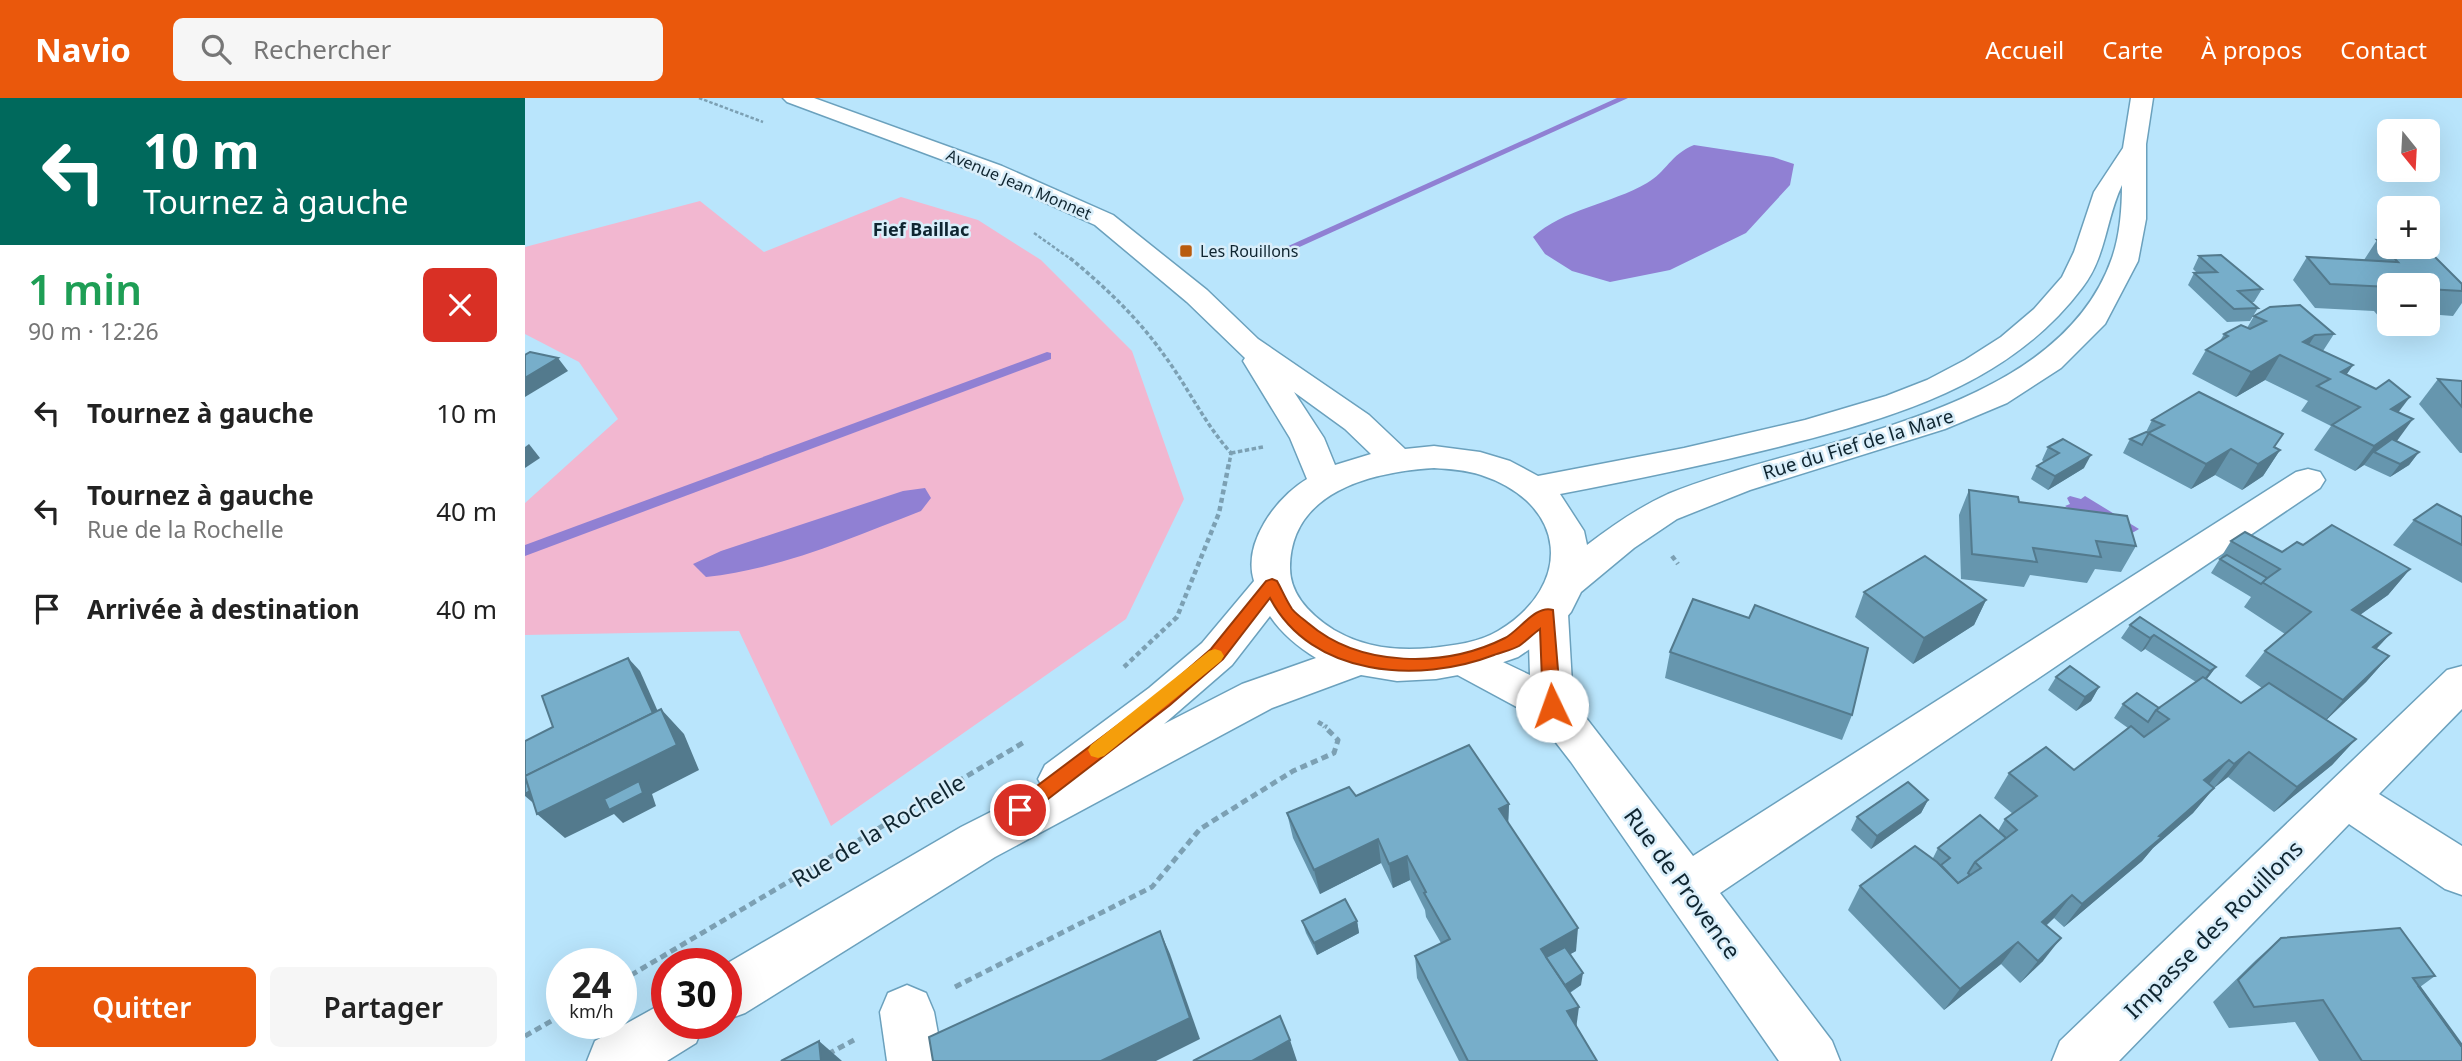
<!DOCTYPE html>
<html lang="fr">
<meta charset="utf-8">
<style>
body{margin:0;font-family:"Noto Sans",sans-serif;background:#f6f6f6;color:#222;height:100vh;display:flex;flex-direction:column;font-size:26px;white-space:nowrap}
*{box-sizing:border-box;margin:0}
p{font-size:23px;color:#767676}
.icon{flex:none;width:38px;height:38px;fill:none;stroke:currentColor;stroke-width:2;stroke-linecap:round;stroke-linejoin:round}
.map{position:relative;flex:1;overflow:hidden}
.side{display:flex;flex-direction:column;background:#fff;width:525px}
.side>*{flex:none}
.guide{background:#00695c;color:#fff;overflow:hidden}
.needle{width:46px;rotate:162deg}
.controls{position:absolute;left:1852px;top:21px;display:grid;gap:14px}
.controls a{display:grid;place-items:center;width:63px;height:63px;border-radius:10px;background:#fff;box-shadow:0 7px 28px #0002;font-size:35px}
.speed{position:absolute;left:21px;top:850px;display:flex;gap:14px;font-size:35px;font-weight:700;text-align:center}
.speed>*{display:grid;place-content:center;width:91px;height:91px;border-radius:50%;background:#fff;box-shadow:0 7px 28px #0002;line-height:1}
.speed small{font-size:18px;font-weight:400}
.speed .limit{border:10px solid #d22;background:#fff;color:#111}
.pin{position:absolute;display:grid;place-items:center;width:60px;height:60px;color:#fff;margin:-30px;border:4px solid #fff;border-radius:50%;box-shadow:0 2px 7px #0007}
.me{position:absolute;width:77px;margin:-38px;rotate:357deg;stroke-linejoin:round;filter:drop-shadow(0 0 5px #0008)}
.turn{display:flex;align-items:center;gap:24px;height:147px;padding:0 28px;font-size:32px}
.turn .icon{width:91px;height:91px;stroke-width:2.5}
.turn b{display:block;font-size:49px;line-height:60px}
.round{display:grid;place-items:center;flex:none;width:74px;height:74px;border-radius:10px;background:#f6f6f6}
.head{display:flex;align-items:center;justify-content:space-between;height:119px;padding:0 28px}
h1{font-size:42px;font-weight:600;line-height:52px;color:#1e9e55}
.button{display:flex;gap:14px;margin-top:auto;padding:14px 28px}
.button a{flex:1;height:80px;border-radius:10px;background:#ea580c;color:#fff;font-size:28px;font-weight:600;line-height:80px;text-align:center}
.button a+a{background:#f6f6f6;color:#222}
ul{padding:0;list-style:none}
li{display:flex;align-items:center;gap:21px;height:98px;padding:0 28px}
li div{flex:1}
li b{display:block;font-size:26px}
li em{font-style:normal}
header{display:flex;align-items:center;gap:42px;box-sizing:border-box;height:98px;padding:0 35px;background:#ea580c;color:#fff}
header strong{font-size:33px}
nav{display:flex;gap:38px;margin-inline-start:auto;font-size:24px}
.search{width:490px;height:63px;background:#f6f6f6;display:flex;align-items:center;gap:18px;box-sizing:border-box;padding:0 24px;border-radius:10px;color:#767676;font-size:26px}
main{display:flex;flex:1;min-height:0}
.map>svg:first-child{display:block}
</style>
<header>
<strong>Navio</strong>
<div class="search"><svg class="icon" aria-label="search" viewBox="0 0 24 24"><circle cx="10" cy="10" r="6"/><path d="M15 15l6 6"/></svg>Rechercher</div>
<nav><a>Accueil</a><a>Carte</a><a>À propos</a><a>Contact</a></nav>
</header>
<main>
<section class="side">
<div class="guide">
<div class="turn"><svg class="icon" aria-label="left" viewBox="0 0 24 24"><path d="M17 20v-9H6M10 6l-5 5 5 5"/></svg><div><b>10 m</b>Tournez à gauche</div></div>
</div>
<div class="head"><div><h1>1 min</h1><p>90 m · 12:26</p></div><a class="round" style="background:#d93025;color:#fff"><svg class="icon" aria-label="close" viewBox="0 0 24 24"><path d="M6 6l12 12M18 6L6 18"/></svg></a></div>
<ul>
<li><svg class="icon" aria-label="left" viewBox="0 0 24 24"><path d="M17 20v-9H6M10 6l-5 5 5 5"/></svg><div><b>Tournez à gauche</b></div><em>10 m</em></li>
<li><svg class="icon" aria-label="left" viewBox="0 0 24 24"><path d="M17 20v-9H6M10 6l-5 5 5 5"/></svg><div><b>Tournez à gauche</b><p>Rue de la Rochelle</p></div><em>40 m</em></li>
<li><svg class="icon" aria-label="arrive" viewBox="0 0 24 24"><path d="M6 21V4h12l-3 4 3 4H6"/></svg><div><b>Arrivée à destination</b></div><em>40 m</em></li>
</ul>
<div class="button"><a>Quitter</a><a>Partager</a></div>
</section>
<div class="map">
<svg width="1937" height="963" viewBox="0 0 1937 963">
<rect width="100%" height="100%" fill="#b9e5fc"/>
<!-- green -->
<polygon fill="#f2b7d0" points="376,99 453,122 516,162 607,253 659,401 601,521 306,728 214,533 0,537 0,405 93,321 54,264 0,236 0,149 175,103 239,154"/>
<!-- water -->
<g fill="#9080d3">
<path d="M1169,47L1248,59L1269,66L1265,87L1221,135L1145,172L1085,184L1047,173L1020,156L1008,139C1038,111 1086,106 1122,85C1141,74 1146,56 1169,47Z"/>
<path d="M400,390L406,400L396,413C326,440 256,471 181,479L168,466L196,453L378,393Z"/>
<polygon points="1545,398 1556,401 1560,398 1614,431 1595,442 1540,408 1545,406 1542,400"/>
</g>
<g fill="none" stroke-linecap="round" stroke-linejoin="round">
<!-- stream -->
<g fill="#9080d3" fill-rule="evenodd">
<polygon points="1092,0 1103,0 748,161 739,159"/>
<polygon points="522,254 526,255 526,261 0,458 0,447"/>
</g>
<!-- minor casing -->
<g stroke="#6ba1bd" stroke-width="3">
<g id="minor">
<polygon points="1783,371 1795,374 1800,382 1795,390 1195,795 1307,943 1315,963 1254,963 1046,664 1012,620 925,573 919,562 925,551 940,546 1005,577 1003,516 1009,506 1023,501 1037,506 1043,516 1048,603 1168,758 1771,374"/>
<polygon points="1937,568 1937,611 1854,696 1937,748 1937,797 1920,791 1824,726 1594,963 1527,963 1535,943 1922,572"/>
<polygon points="382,887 401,895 409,914 418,963 362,963 355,914 363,895"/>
</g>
</g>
<!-- major casing -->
<g stroke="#6ba1bd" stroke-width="3">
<g id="major">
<path d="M258,0H289L477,68L588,117L682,192L733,241L844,317L880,351L909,348L955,354L985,363L1013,378L1159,350L1280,322L1361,298L1402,282L1440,262L1476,239L1509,211L1537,179L1549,154L1569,94L1598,50L1606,0H1628L1621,46V121L1613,163L1580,226L1536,270L1482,305L1420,331L1225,392L1152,421L1109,450L1056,494L1046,514L1027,536L993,559L950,574L911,581L872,583L836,577L747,610L470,759L220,915L201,922V866L436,729L517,688L513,681L520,667L624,590L677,545L729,483C717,445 751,400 782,381L765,340L718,263L720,260L662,204L570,127L461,78L262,4ZM1597,87C1597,111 1595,137 1587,160C1531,321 1279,340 1143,396C1114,409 1087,428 1062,447L1059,433L1035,396C1108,382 1181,367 1253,349C1367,320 1483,288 1557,190C1581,160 1581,120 1597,87ZM769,294L820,331L846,356L810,367L799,340ZM909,370C925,371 941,372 956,377C1042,405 1050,487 973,533C953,545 929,547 906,550C872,553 840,550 809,532C787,518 765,498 765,470C765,393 847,374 909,370ZM745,518C757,536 772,548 791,560L717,586L639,626L707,567Z"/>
<polygon points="142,903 142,926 179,926 171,945 142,963 62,963 70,943"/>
</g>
</g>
<!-- path-far3 -->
<g stroke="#7ca0b3" stroke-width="2.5" stroke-dasharray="3.5 2" stroke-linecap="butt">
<polyline points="174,0 238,24"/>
<polyline points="509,135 547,162"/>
</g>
<!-- path-far2 -->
<g stroke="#7ca0b3" stroke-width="3.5" stroke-dasharray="4.5 2.5" stroke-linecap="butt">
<path d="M545,160C580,189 613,220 639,257C663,289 679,325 706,355L704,367"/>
<polyline points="706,355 738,349"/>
</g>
<!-- path-far1 -->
<g stroke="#7ca0b3" stroke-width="4.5" stroke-dasharray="5 3.5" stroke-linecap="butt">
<polyline points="1147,458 1153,466"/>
<polyline points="599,569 652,519 694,415 704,365"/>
<polyline points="793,624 802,629"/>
</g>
<!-- path -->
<g stroke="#7ca0b3" stroke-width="5" stroke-dasharray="7 4.5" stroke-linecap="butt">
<polyline points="96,883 501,643"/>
<polyline points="430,889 627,789 675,731 768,673 809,655 813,642 799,628"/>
<polyline points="0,938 37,917"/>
<polyline points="303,956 329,942"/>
</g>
<!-- minor -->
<use href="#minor" fill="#fff" fill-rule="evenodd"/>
<!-- major -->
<use href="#major" fill="#fff" fill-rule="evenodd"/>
</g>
<!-- wall -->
<g fill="#6696ae">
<polygon points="1852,142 1937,186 1937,205 1928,218 1902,216 1902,187 1864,187 1864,220 1855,220 1849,213 1790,210 1768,182 1782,159 1839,162"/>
<polygon points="1674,158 1737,191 1729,204 1726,204 1733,210 1725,223 1702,224 1663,187 1669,175 1672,175 1668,171"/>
<polygon points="1729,218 1809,236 1798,253 1828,267 1821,277 1873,314 1872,343 1894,354 1884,367 1865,379 1839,367 1830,373 1789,352 1806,328 1776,313 1783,303 1740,282 1711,299 1667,276 1681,252 1695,243 1699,236 1722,230"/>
<polygon points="1913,281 1937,283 1937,355 1935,355 1894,306"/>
<polygon points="1627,322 1749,349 1755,352 1738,378 1717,392 1690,377 1666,391 1598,355 1605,341 1621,334"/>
<polygon points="1523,349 1559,370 1523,392 1506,381 1512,368 1519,364 1517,362"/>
<polygon points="1444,392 1494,404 1611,448 1596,474 1570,471 1562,485 1505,477 1499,489 1436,481 1434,417"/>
<polygon points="1937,419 1937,485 1868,447 1889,422"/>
<polygon points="1706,443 1757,454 1778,447 1885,471 1863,497 1835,517 1866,535 1851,551 1864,558 1841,584 1801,622 1831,641 1807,667 1749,714 1703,679 1689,690 1668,715 1628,750 1617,763 1539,829 1529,820 1521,828 1518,863 1495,885 1476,866 1419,912 1323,812 1335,788 1408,760 1413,750 1473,733 1480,721 1488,716 1469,700 1484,675 1549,672 1603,630 1589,620 1598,606 1634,610 1671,584 1620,551 1616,554 1596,540 1605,527 1615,519 1691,569 1682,581 1716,605 1737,590 1720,578 1740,553 1760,536 1719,509 1726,499 1686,475"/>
<polygon points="1339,494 1461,502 1449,527 1388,566 1330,519"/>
<polygon points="1224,520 1327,617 1317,642 1140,580 1145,554"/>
<polygon points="1531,579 1574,589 1566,603 1551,613 1523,592"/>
<polygon points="831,698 984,706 983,724 1051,853 1045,856 1056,887 1045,895 1052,929 1072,963 934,963 892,880 890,858 916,845 901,819 900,812 885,782 868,790 856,765 795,796 768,740 762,715"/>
<polygon points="1403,702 1396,715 1346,751 1326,732 1332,719"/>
<polygon points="777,823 832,823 834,835 792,857 781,835"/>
<polygon points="1756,840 1910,878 1895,889 1937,963 1794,963 1770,924 1704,930 1688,904 1731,862"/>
</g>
<!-- shaded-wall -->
<g fill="#537a8d">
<polygon points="1790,237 1775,261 1778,244"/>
<polygon points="1755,257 1740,282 1711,299 1726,274"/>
<polygon points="33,260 43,273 0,299 0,280"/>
<polygon points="1828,267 1811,292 1816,274"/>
<polygon points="1885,299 1866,324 1866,311"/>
<polygon points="1888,321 1869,347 1849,354 1839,367 1830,373 1849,348"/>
<polygon points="4,346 15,360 0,370 0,349"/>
<polygon points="1706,351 1690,377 1666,391 1681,366"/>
<polygon points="1755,352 1738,378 1717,392 1733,366"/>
<polygon points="1894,354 1884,367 1865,379 1875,366"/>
<polygon points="1566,357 1559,370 1523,392 1530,378"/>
<polygon points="1885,471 1863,497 1805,538 1827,512"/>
<polygon points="1461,502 1449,527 1388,566 1399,540"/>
<polygon points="1866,535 1843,560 1848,549"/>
<polygon points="1629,537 1620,551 1616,554 1625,540"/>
<polygon points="1864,558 1841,584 1795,628 1818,602"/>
<polygon points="103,560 115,573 146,643 13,709 0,698 0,696"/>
<polygon points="1691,569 1681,582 1675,587 1685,573"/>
<polygon points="1574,589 1566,603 1551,613 1560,599"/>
<polygon points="136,611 159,636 174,672 127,696 131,708 98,725 89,716 40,740 12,716"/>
<polygon points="1831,641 1807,667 1749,714 1772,689"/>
<polygon points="1724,654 1703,679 1689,690 1668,715 1628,750 1617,763 1539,829 1557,806 1688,691 1709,666"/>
<polygon points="1704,662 1683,687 1679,682"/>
<polygon points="1403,702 1396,715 1346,751 1352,738"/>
<polygon points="984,706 983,730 974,711"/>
<polygon points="853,741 856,765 795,796 789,772"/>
<polygon points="882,758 885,782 868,790 864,766"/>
<polygon points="1547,797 1529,820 1499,847 1517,824"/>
<polygon points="832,823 834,835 792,857 789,845"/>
<polygon points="1053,830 1051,853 1021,870 1016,851"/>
<polygon points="635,833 645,856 675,941 631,963 576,963"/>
<polygon points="1536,840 1518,863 1495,885 1513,863"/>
<polygon points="1493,844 1476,866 1419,912 1435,891"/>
<polygon points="1058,875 1056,887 1033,902 1035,891"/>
<polygon points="1054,909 1051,931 1042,913"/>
<polygon points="765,942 772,963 727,963"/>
<polygon points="294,943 317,963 296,963"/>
</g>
<!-- building -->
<g fill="#77aeca" stroke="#537a8d" stroke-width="2">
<polygon points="1852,142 1864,143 1864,149 1900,149 1937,186 1937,193 1902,191 1902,187 1864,187 1864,189 1805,186 1782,159 1873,164"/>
<polygon points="1696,157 1737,191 1713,193 1733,210 1709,211 1669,175 1692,174 1674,158"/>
<polygon points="1775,207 1809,236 1790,237 1778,244 1828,267 1816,274 1851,291 1864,282 1885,299 1866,311 1888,321 1849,348 1807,327 1835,309 1792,288 1805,281 1755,257 1726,274 1681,252 1703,238 1699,236 1716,227 1725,231 1741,223 1729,218 1745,209"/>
<polygon points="5,254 33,260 0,280 0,257"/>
<polygon points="1913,281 1937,283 1937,309"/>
<polygon points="1674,294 1758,336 1749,349 1755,352 1733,366 1706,351 1681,366 1623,335 1639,327 1627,322"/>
<polygon points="1621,334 1624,335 1617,347 1605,341"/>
<polygon points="1538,341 1566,357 1530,378 1512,368 1534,355 1523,349"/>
<polygon points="1867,341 1894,354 1875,366 1849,354"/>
<polygon points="1444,392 1493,399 1494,404 1602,418 1611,448 1571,443 1576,459 1508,450 1512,464 1447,456"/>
<polygon points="1912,406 1937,419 1937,447 1889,422"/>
<polygon points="1807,427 1885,471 1827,512 1866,535 1848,549 1864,558 1818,602 1740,553 1786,514 1737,484 1755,471 1706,443 1720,434 1757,454 1772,444 1778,447"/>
<polygon points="1702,457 1742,480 1736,486 1695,461"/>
<polygon points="1400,458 1461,502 1399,540 1339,494"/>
<polygon points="1168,501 1224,520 1230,507 1343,550 1327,617 1145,554"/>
<polygon points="1615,519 1691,569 1685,573 1629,537 1625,540 1605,527"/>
<polygon points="103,560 128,615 0,678 5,693 0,696 0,643 28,629 17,598"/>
<polygon points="1545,568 1574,589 1560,599 1531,579"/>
<polygon points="1678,579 1716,605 1744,585 1831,641 1772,689 1724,654 1709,666 1704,662 1679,682 1689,690 1634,738 1637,739 1557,806 1547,797 1517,824 1536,840 1513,863 1493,844 1435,891 1335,788 1390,748 1412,764 1433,785 1456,770 1450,764 1492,732 1480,721 1512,698 1484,675 1521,649 1549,672 1606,628 1619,639 1644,621 1631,612"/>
<polygon points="1612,595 1634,610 1631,612 1623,624 1598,606"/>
<polygon points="136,611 152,647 12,716 0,678"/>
<polygon points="944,647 984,706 974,711 1053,830 1016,851 1054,909 1042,913 1072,963 943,963 890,858 925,841 899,795 901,794 882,758 864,766 853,741 789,772 762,715 824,689 831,698"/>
<polygon points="114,683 118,695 84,712 79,701"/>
<polygon points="1383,684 1403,702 1352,738 1332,719"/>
<polygon points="1455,717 1481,740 1450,764 1443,775 1445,777 1433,785 1416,767 1425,760 1413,750"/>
<polygon points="820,801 832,823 789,845 777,823"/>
<polygon points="1875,830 1910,878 1888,880 1937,949 1937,963 1837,963 1798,902 1729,909 1713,882 1756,840"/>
<polygon points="635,833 665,920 576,963 408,963 404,939"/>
<polygon points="1040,849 1058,875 1040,887 1021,859"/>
<polygon points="1894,889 1895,889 1937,947 1937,949"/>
<polygon points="755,918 765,942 727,963 668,963"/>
<polygon points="294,943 296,963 256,963"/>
</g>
<!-- route -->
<path fill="#ea580c" stroke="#983908" stroke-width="2" d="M747,481L752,483C757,492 761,502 767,511C771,516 778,521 783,525C835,570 920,570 980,540C994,533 1011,506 1028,512L1036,608L1034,613H1021L1018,608L1015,531C1008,536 1001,543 994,548C987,552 977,554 969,557C894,586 786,579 745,500L698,561L645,607L501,718L495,721L488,718L485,712L488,706L633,597L686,551L741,483Z"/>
<!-- slow -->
<polygon fill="#f59e0b" points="690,551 696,553 699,558 696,563 579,658 573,660 566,658 563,652 566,647 684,553"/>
<!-- markers -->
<rect fill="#b95b0e" stroke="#d9eefa" stroke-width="2.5" x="654" y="146" width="14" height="14" rx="3.5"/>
<g text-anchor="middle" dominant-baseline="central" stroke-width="5" stroke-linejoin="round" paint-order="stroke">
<!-- far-street labels -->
<g font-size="16" fill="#0f2530" stroke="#d9eefa">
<text transform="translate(494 86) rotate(23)">Avenue Jean Monnet</text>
</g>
<!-- far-poi labels -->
<g font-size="16" fill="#0f2530" stroke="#d9eefa" text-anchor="start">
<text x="675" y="153">Les Rouillons</text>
</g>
<!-- far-neighbourhood labels -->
<g font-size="18" font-weight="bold" fill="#0f2530" stroke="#d9eefa">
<text x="396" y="131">Fief Baillac</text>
</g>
<!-- street labels -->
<g font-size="19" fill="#0f2530" stroke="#d9eefa">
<text transform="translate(1333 346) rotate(-17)">Rue du Fief de la Mare</text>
</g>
<!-- near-street labels -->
<g font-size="23" fill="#0f2530" stroke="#d9eefa">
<text transform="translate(353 732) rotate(-31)">Rue de la Rochelle</text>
<text transform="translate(1158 785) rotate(54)">Rue de Provence</text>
<text transform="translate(1688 831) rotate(-45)">Impasse des Rouillons</text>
</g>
</g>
</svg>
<div class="controls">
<a><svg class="needle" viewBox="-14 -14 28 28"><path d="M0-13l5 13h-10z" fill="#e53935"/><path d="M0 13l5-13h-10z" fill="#767676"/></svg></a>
<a>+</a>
<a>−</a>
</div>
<div class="speed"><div>24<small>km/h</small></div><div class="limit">30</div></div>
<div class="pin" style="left:495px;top:712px;background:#d93025"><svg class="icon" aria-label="arrive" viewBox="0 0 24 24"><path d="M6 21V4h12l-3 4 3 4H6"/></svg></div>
<svg class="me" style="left:1027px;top:608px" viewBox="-20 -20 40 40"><circle r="19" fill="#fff"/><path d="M0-13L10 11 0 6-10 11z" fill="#ea580c"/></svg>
</div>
</main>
